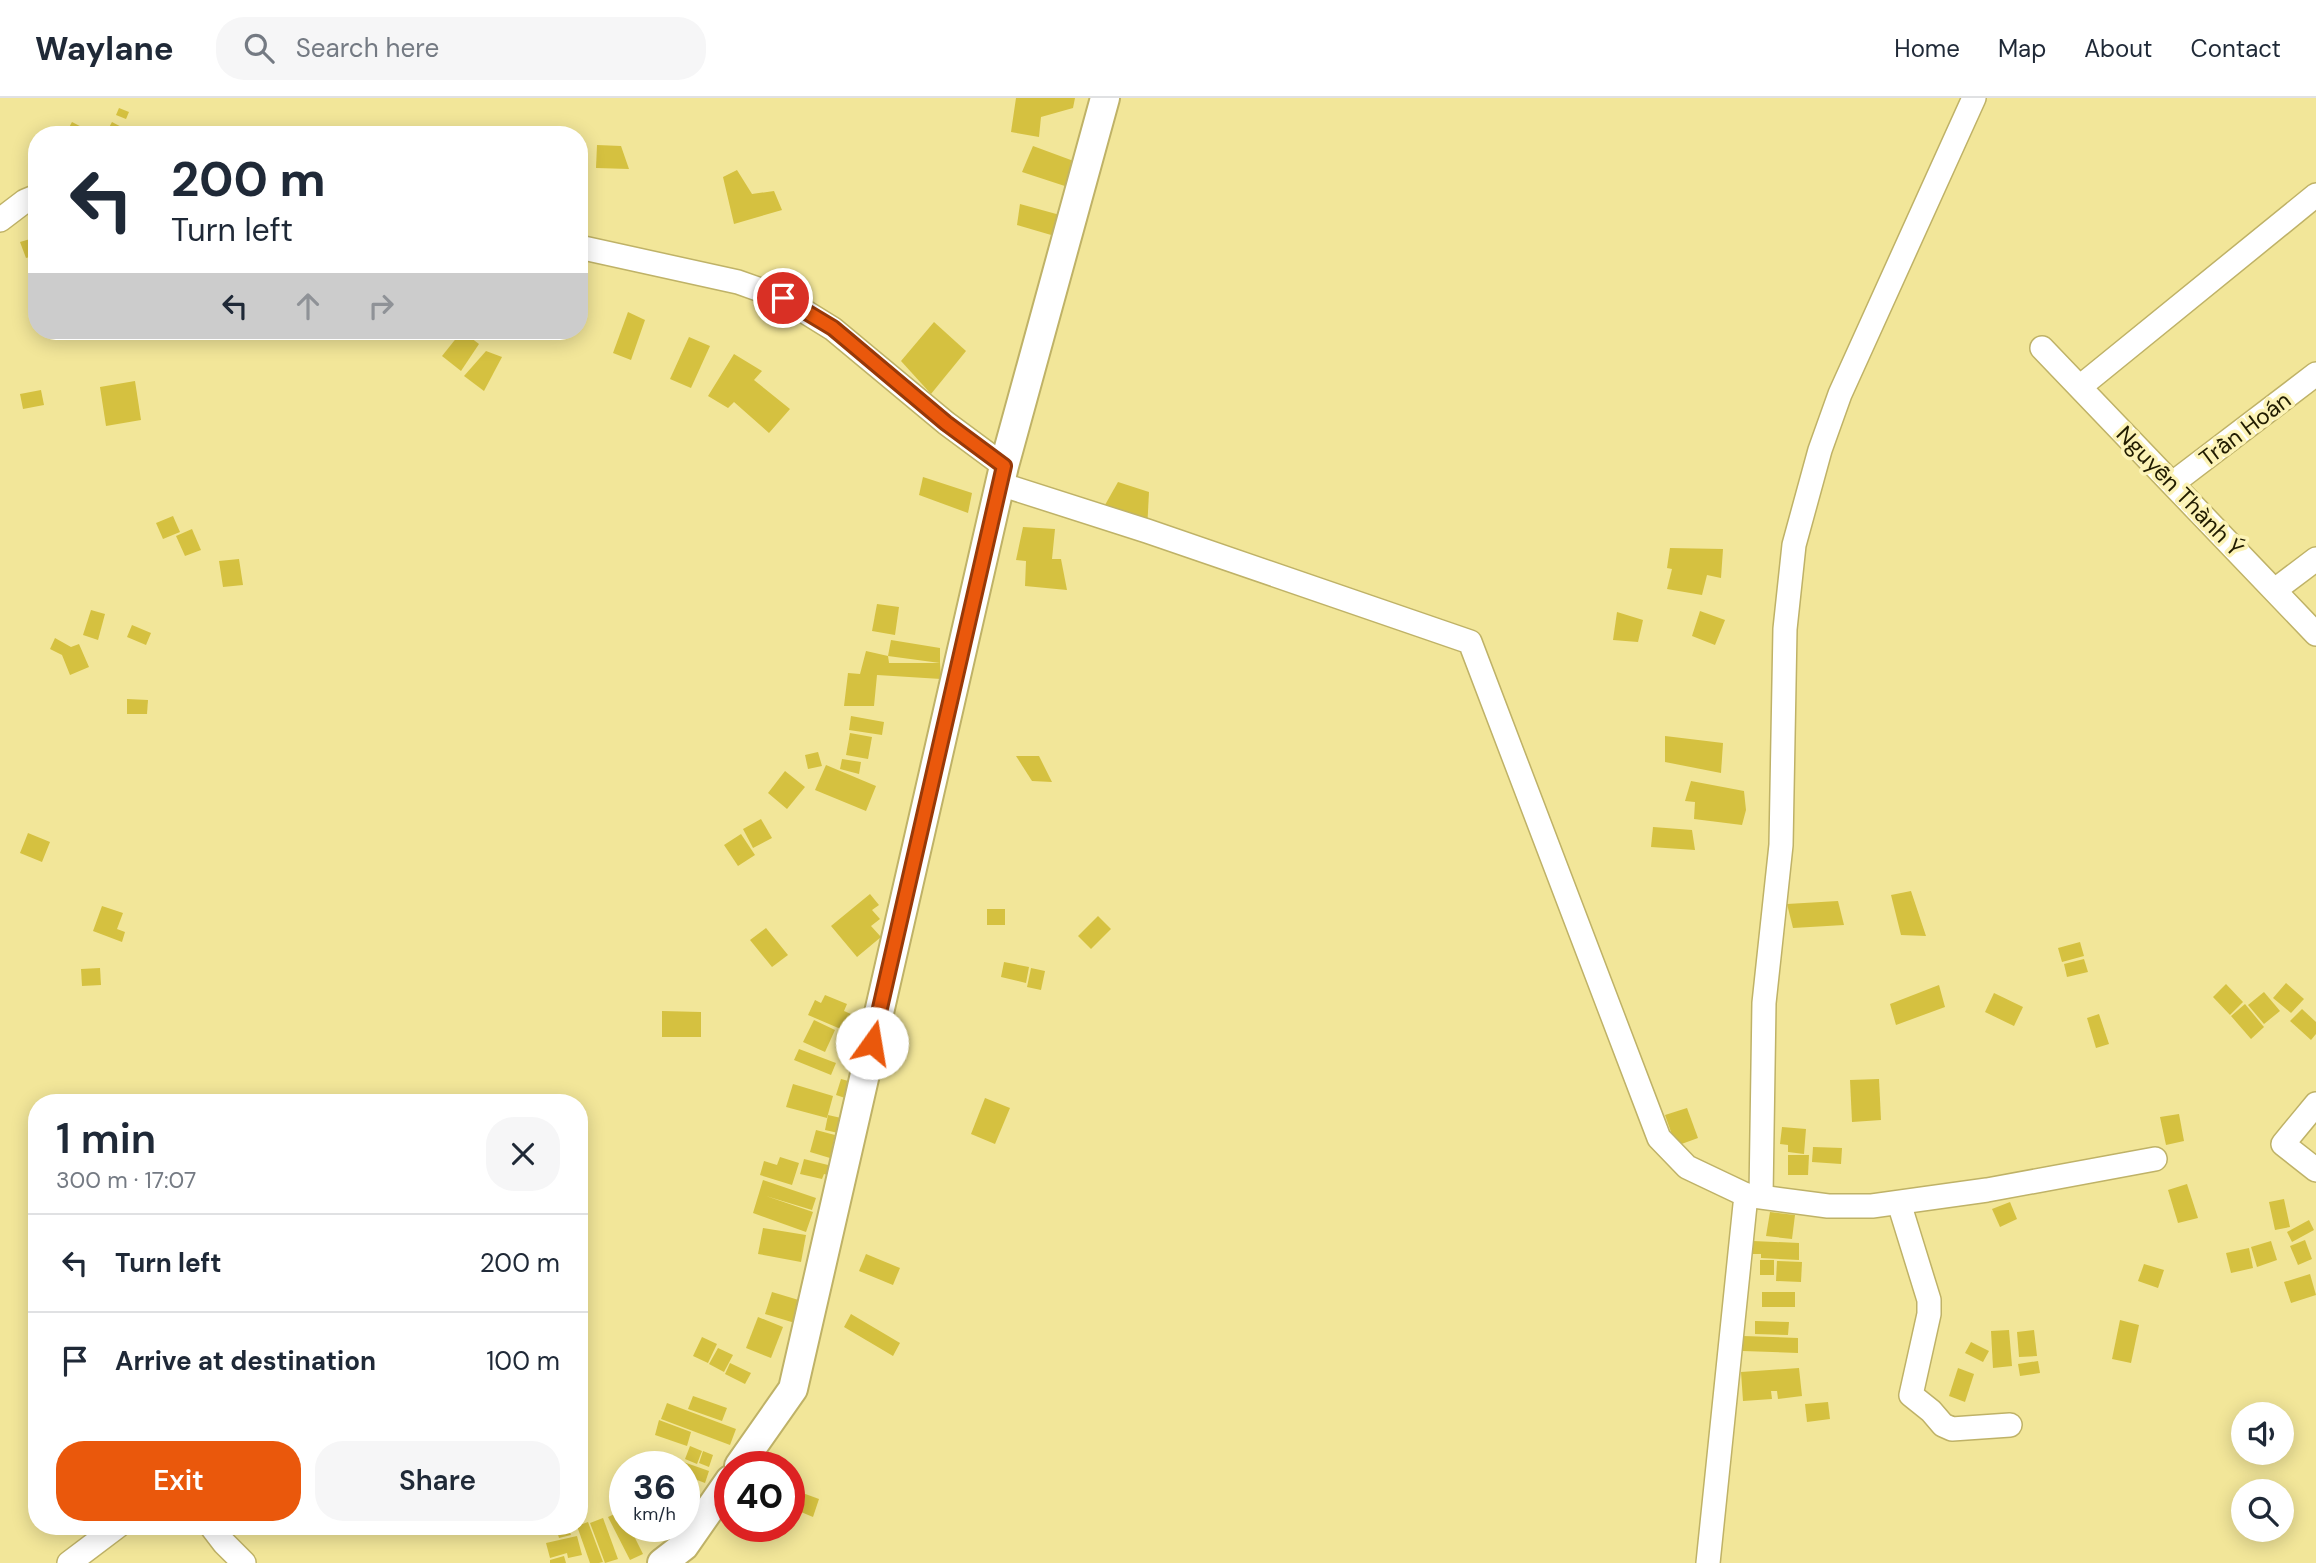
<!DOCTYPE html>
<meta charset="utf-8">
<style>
body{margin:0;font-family:"DM Sans",sans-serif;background:#f6f6f7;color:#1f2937;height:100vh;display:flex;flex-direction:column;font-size:26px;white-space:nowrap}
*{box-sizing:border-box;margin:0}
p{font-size:23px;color:#747a83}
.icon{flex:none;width:38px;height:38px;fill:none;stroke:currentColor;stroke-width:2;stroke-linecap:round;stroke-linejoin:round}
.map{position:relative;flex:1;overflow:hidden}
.panel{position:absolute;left:28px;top:996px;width:560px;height:441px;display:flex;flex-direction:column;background:#fff;border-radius:28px;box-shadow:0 4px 18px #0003}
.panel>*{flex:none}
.hud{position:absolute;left:28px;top:28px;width:560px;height:214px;border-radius:28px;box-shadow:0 4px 18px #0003;background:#fff;color:#1f2937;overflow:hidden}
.fabs{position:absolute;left:2231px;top:1304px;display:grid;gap:14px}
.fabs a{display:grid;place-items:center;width:63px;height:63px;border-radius:50%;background:#fff;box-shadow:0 4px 18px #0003;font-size:35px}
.speed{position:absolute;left:609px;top:1353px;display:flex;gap:14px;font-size:35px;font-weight:700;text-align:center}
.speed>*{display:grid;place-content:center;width:91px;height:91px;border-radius:50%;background:#fff;box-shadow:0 4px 18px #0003;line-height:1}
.speed small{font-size:18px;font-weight:400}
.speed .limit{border:10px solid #d22;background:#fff;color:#111}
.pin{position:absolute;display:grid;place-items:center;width:60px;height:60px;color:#fff;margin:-30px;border:4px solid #fff;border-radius:50%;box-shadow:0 2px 7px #0007}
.me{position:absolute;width:77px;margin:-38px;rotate:13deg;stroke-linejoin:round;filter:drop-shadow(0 0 5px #0008)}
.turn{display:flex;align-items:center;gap:24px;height:147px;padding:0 28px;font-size:32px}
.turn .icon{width:91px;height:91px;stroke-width:2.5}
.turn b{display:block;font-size:49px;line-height:60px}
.lanes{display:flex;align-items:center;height:66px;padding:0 28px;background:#0003;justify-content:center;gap:35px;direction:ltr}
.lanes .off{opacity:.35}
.round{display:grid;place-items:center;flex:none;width:74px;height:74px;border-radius:28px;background:#f6f6f7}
.overview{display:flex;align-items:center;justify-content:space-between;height:119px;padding:0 28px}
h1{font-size:42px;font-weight:600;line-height:52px}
.action{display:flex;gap:14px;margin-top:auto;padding:14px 28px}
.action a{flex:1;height:80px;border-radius:28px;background:#ea580c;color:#fff;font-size:28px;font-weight:600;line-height:80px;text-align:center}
.action a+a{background:#f6f6f7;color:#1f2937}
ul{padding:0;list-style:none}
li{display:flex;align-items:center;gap:21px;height:98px;padding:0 28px;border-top:2px solid #e0e1e3}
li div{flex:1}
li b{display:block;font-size:26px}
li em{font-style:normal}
header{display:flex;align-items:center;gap:42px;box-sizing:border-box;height:98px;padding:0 35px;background:#fff;border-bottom:2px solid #e0e1e3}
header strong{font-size:33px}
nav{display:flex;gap:38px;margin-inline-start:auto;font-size:24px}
.search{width:490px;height:63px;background:#f6f6f7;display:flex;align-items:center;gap:18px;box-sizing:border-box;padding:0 24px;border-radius:28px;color:#747a83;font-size:26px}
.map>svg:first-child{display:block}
</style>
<header>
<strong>Waylane</strong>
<div class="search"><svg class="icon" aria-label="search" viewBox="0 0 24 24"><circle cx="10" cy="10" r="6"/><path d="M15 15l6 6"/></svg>Search here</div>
<nav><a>Home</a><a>Map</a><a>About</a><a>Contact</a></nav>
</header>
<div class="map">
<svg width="2316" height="1465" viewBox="0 0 2316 1465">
<rect width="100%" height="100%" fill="#f2e699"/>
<!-- building -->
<g fill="#d5c140">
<polygon points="1016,0 1075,0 1073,10 1041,19 1039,39 1011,34"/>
<polygon points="119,10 129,14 126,21 116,17"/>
<polygon points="72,24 97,37 65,37"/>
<polygon points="112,24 129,33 127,37 105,37"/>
<polygon points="597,47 621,48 629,71 596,70"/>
<polygon points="1033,48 1079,65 1074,91 1022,74"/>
<polygon points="737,72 752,96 774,93 782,112 734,126 723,79"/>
<polygon points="1020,106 1060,117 1058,139 1017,127"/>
<polygon points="37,139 37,157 26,160 20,144"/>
<polygon points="628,214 645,222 631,262 613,255"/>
<polygon points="934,224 966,253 931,296 901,263"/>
<polygon points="462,233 479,246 461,273 442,258"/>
<polygon points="689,239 710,248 691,290 670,281"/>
<polygon points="486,253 502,259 484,293 464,278"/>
<polygon points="734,256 762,273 754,282 790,311 769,335 734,304 728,310 708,298"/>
<polygon points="135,283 141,322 106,328 100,289"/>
<polygon points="41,292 44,307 23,311 20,296"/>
<polygon points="923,379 972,395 968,415 919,397"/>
<polygon points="1118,384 1149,394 1147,433 1101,414"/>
<polygon points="173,418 180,434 163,441 156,425"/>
<polygon points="1023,429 1055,431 1052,461 1061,461 1067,492 1025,488 1026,463 1016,462"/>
<polygon points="192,431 201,452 185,458 176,438"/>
<polygon points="1670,450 1723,451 1721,480 1707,477 1702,497 1667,491 1672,471 1667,470"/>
<polygon points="239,461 243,487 223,489 219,463"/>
<polygon points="877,506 899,509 895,537 872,533"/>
<polygon points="91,512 105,516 98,542 83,537"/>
<polygon points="1700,513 1725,522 1715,547 1692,538"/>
<polygon points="1617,514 1643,522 1638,544 1613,542"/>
<polygon points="132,527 151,535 146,547 127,539"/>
<polygon points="55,540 71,549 79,546 89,569 70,577 62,557 50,551"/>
<polygon points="891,542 940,550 940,565 888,558 889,565 940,565 941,581 877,577 874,608 844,608 848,575 860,576 866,553 888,558"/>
<polygon points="127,601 148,602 147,616 127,616"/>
<polygon points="851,618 884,624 882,637 849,632"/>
<polygon points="850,635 872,639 868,661 846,657"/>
<polygon points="1665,638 1723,645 1721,675 1665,664"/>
<polygon points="818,654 822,668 808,671 805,657"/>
<polygon points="1016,658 1039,658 1052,684 1032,683"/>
<polygon points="842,661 861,664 859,676 840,671"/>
<polygon points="826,667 876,688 866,713 815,692"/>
<polygon points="785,673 805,689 787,711 768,695"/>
<polygon points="1691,683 1744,693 1746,712 1742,727 1694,721 1695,704 1685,703"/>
<polygon points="761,721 772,740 753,750 743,731"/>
<polygon points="1653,729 1692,732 1695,752 1651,749"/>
<polygon points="28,735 50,744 42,764 20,755"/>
<polygon points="741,736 755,757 738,768 724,747"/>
<polygon points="1911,793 1926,838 1901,837 1891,797"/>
<polygon points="870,796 879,807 872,812 880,821 871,828 881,839 857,859 831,828"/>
<polygon points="1838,803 1844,827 1793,830 1787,806"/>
<polygon points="102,808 123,815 117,831 125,834 122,844 93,833"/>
<rect x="987" y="811" width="18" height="16"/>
<polygon points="1098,818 1111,831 1091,851 1078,838"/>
<polygon points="766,830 788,857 772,869 750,842"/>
<polygon points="2080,844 2084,858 2062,864 2058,850"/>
<polygon points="2084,861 2088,874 2067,879 2064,866"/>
<polygon points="1004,864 1029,869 1026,885 1001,879"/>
<polygon points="100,870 101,887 82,888 81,871"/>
<polygon points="1031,870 1045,873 1041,892 1027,889"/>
<polygon points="2286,885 2304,901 2291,915 2273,900"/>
<polygon points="2226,886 2243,904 2230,917 2213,899"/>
<polygon points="1939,887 1945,909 1896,927 1890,906"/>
<polygon points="2264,894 2280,913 2264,926 2248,907"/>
<polygon points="1994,895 2023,909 2014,928 1985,914"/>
<polygon points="825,897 847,906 844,913 851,916 843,932 808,917 815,902 821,905"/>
<polygon points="2245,906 2264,929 2251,941 2231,918"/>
<polygon points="2302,911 2316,924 2316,936 2311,942 2290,923"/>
<polygon points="662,913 701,914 701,939 662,939"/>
<polygon points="2099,916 2109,946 2096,950 2087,920"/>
<polygon points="814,922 835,932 825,954 803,944"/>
<polygon points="799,951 836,965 831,977 794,962"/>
<polygon points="841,981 856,985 851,1002 836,997"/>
<polygon points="1879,981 1881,1022 1852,1024 1850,982"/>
<polygon points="793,986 833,998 827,1020 786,1009"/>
<polygon points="985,1000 1010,1010 995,1046 971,1036"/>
<polygon points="1687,1010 1698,1040 1676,1048 1665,1017"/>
<polygon points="2179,1016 2184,1043 2166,1047 2160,1019"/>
<polygon points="828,1017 850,1022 847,1037 825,1032"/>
<polygon points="1782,1029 1806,1031 1804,1056 1788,1054 1788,1047 1780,1046"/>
<polygon points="816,1032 835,1037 830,1060 810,1054"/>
<polygon points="1813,1049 1842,1050 1841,1066 1812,1064"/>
<polygon points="1788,1057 1809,1057 1808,1077 1788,1077"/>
<polygon points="780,1059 799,1065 792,1087 760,1077 764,1063 777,1067"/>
<polygon points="804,1061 836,1069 834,1079 824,1076 822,1081 800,1076"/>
<polygon points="763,1082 816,1100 812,1112 766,1098 813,1114 806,1134 753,1115"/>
<polygon points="2187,1086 2198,1120 2178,1125 2168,1092"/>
<polygon points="2284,1101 2290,1129 2275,1132 2269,1104"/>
<polygon points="2010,1104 2017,1121 2000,1129 1992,1111"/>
<polygon points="1770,1114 1795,1117 1792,1141 1766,1138"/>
<polygon points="2309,1122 2314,1132 2292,1144 2287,1134"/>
<polygon points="763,1130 806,1137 801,1164 758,1156"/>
<polygon points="2305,1142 2312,1161 2298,1167 2290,1148"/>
<polygon points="1753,1143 1799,1145 1799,1162 1761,1160 1761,1156 1752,1156"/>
<polygon points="2271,1143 2277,1162 2257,1169 2251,1149"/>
<polygon points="2249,1150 2253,1170 2231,1175 2226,1155"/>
<polygon points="866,1156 900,1170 893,1187 859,1173"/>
<rect x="1760" y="1162" width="14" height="15"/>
<polygon points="1777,1163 1802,1164 1801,1184 1776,1183"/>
<polygon points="2144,1166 2164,1172 2158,1190 2138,1183"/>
<polygon points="2310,1176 2316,1197 2291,1205 2284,1184"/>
<polygon points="772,1194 802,1203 795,1225 765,1216"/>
<rect x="1762" y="1194" width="33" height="15"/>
<polygon points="851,1216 900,1245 893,1258 844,1229"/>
<polygon points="758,1219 783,1229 771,1260 746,1250"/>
<polygon points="2120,1222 2139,1227 2131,1265 2112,1261"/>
<polygon points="1755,1223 1789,1224 1788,1237 1755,1236"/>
<polygon points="2009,1232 2012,1268 1993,1270 1991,1233"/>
<polygon points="2034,1232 2037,1258 2019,1259 2017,1234"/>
<polygon points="1743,1238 1798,1240 1798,1255 1743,1253"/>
<polygon points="702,1239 717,1246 708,1265 693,1258"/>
<polygon points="1971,1244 1989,1253 1983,1264 1965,1255"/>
<polygon points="718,1250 733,1257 724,1274 709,1266"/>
<polygon points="2038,1263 2040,1275 2020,1278 2018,1266"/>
<polygon points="730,1265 751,1275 745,1286 725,1276"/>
<polygon points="1799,1270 1802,1298 1778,1301 1777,1293 1771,1293 1772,1301 1743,1303 1741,1274"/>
<polygon points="1958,1270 1974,1276 1965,1304 1949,1298"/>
<polygon points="693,1298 727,1310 722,1323 688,1311"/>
<polygon points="1828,1304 1830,1321 1807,1324 1805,1306"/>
<polygon points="667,1305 736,1331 730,1347 661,1321"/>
<polygon points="659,1322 691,1334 687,1348 655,1337"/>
<polygon points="690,1348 702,1353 697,1366 685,1361"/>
<polygon points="703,1353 713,1357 709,1369 699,1365"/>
<polygon points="675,1361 709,1373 705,1385 684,1377 684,1368 672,1368"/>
<polygon points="684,1382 694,1387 689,1396 684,1394"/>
<polygon points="789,1390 819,1401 813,1419 789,1409"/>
<polygon points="621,1413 625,1420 625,1428 629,1428 643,1456 630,1462 608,1419"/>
<polygon points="603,1420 618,1461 605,1465 590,1425"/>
<polygon points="588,1424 603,1464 599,1465 590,1465 577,1428"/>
<polygon points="568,1428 571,1437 559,1440 556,1429"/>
<polygon points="632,1428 646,1428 649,1433 640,1440"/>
<polygon points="577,1438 582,1457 568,1460 567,1455 550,1460 546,1445"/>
<polygon points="564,1458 566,1465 550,1465 550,1462"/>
</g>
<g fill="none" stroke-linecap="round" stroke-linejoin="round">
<!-- minor casing -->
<g stroke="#bfb267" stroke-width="26">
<g id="minor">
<polyline points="0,122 25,103 37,98"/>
<polyline points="579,149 738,184 783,200 833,231 946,325 1004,368"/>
<polyline points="2042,250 2316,536"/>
<polyline points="2081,288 2316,97"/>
<polyline points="2173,385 2316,276"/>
<polyline points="1000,386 1147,433 1470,544 1659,1040 1687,1069 1746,1097 1708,1465"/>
<polyline points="2275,492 2316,461"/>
<polyline points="2316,1006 2283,1046 2316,1072"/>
<polyline points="1746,1097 1828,1108 1872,1108 1987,1092 2155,1061"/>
<polyline points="1761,1098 1764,905 1781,747 1785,531 1794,447 1820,352 1840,296 1974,0"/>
<polyline points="1899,1105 1929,1202 1929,1216 1911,1297 1931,1313 1943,1327 1952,1331 2010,1327"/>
<polyline points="211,1428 224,1445 244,1465"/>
<polyline points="69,1465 118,1428"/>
</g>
</g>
<!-- tertiary casing -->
<g stroke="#bfb267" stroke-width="32">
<g id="tertiary">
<polyline points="739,1368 793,1291 1004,368 1105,0"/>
<polyline points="662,1465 684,1448 730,1382"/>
</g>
</g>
<!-- minor -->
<use href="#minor" stroke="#fff" stroke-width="23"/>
<!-- tertiary -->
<use href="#tertiary" stroke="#fff" stroke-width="28"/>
</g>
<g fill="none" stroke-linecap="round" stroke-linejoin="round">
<!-- route casing -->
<g stroke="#983908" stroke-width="18">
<polyline id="route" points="783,200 833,230 946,325 1004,368 872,945"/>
</g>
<!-- route -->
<use href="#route" stroke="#ea580c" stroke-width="12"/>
</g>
<g text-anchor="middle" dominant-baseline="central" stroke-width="7" stroke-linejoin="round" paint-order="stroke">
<!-- street labels -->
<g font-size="23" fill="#211c00" stroke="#fcf3b6">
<text transform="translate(2245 331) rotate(-37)">Trần Hoán</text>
<text transform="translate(2180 393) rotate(46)">Nguyễn Thành Ý</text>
</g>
</g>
</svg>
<div class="fabs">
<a><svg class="icon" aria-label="sound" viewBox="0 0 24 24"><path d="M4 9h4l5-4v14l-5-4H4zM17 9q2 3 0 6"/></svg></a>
<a><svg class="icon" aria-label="search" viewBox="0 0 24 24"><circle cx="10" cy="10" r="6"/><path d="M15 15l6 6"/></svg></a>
</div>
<div class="speed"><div>36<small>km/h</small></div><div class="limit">40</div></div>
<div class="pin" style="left:783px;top:200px;background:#d93025"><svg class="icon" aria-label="arrive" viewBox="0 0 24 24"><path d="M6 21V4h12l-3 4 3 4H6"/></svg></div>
<svg class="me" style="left:872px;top:945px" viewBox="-20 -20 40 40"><circle r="19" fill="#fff"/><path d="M0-13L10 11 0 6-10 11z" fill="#ea580c"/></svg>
<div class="hud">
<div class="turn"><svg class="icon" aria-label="left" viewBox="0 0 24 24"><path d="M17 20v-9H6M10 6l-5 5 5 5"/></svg><div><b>200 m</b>Turn left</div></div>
<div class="lanes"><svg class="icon" aria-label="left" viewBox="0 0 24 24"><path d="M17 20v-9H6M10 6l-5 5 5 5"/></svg><svg class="icon off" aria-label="ahead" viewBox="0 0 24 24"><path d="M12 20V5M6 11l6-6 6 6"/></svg><svg class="icon off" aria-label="right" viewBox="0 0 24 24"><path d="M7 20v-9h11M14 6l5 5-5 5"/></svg></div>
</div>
<section class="panel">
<div class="overview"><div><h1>1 min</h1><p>300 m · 17:07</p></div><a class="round"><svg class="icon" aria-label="close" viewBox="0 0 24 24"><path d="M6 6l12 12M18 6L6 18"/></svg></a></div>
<ul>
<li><svg class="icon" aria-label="left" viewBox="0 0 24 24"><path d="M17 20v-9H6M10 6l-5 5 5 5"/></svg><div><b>Turn left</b></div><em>200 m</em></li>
<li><svg class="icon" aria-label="arrive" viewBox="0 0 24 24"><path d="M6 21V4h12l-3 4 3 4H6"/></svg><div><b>Arrive at destination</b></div><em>100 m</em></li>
</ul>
<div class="action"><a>Exit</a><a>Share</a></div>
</section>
</div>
